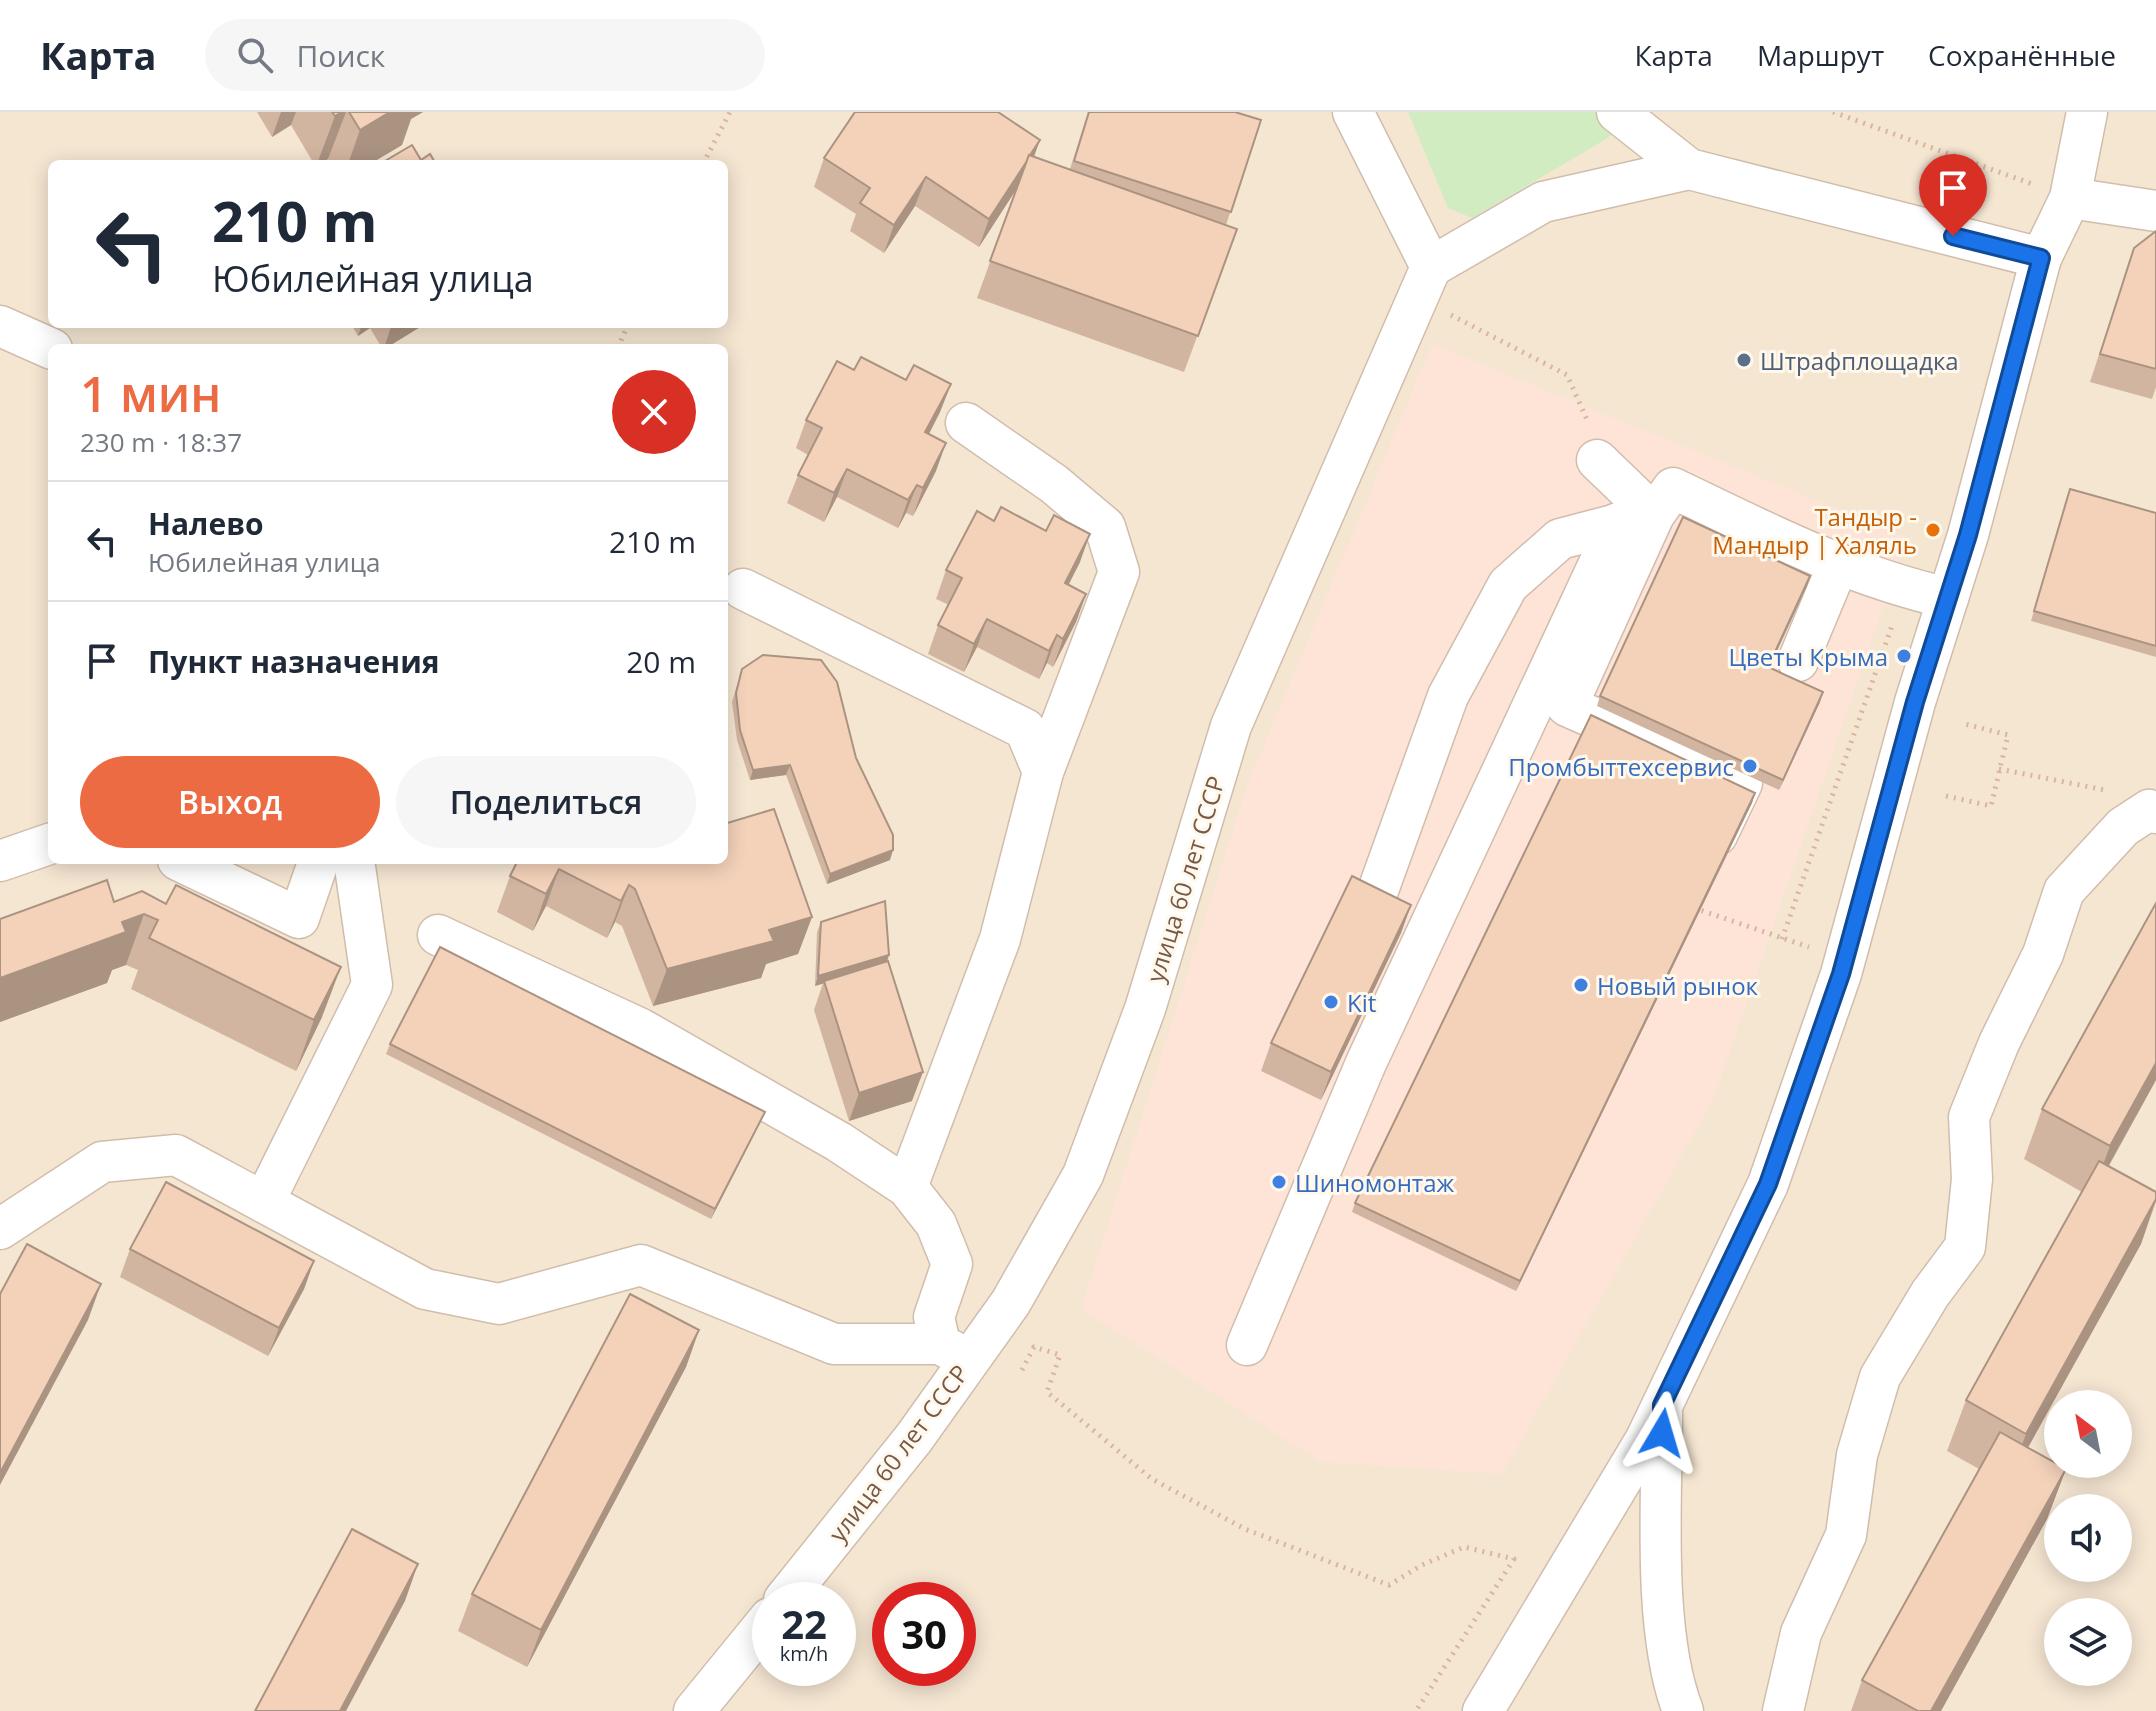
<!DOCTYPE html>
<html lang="ru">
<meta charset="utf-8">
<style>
body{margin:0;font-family:"Open Sans",sans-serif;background:#f6f6f7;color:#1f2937;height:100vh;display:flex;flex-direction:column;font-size:30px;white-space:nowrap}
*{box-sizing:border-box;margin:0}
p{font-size:26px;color:#747a83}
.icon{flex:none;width:44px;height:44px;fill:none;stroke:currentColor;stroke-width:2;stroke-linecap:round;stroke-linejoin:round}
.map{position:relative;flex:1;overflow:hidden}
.drawer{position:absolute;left:48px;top:232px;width:680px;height:520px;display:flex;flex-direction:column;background:#fff;border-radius:12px;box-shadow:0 4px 20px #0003}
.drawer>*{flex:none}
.top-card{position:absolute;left:48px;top:48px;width:680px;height:168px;border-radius:12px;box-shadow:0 4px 20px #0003;background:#fff;color:#1f2937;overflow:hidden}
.needle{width:52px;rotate:328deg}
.controls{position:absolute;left:2044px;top:1278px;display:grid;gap:16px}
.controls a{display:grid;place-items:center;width:88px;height:88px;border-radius:50%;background:#fff;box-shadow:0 4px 20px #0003;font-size:40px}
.speed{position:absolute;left:752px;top:1470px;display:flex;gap:16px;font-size:40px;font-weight:700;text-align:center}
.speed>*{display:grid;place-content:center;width:104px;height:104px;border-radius:50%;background:#fff;box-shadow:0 4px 20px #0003;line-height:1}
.speed small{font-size:20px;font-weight:400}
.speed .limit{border:12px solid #d22;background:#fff;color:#111}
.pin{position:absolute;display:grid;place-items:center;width:68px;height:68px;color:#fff;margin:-82px -34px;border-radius:50% 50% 50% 0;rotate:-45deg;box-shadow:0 0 8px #0007}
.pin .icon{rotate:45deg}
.me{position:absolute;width:88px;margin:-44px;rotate:7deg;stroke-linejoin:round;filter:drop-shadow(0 0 6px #0008)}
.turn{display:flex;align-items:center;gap:28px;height:168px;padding:0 32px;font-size:36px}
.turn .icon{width:104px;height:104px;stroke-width:2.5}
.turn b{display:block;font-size:56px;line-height:68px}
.round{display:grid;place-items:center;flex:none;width:84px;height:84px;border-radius:42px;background:#f6f6f7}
.headline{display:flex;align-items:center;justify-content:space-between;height:136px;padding:0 32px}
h1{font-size:48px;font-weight:600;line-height:60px;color:#ed6b43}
.action{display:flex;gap:16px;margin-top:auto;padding:16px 32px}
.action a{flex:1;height:92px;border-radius:48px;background:#ed6b43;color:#fff;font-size:32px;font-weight:600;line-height:92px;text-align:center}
.action a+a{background:#f6f6f7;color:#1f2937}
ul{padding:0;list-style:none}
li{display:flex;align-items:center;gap:24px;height:120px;padding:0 32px;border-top:2px solid #e0e1e3}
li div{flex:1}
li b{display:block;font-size:30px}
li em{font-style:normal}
header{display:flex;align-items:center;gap:48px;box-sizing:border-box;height:112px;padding:0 40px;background:#fff;border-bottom:2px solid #e0e1e3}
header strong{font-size:38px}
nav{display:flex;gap:44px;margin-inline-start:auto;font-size:28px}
.search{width:560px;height:72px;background:#f6f6f7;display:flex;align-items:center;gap:20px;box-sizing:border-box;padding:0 28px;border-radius:44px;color:#747a83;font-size:30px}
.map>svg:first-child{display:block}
</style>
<header>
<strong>Карта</strong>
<div class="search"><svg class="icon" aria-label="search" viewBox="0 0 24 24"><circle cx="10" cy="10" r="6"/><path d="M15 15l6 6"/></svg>Поиск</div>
<nav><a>Карта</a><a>Маршрут</a><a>Сохранённые</a></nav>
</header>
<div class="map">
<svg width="2156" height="1599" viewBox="0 0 2156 1599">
<rect width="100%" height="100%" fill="#fdf4e4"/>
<!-- residential -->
<path fill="#f5e6d2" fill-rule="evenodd" d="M0,0H2156V1599H0ZM52,52H724V212H52ZM52,236H724V748H52ZM2058,1292H2118V1352H2058ZM2058,1396H2118V1456H2058ZM770,1488H838V1556H770ZM890,1488H958V1556H890ZM2058,1500H2118V1560H2058Z"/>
<!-- commercial -->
<polygon fill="#fee3d7" points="1432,232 1907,425 1714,986 1502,1362 1321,1350 1081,1197 1247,674"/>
<!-- green -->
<polygon fill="#d2ecc2" points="1408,0 1598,0 1618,14 1608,26 1472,106 1448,96"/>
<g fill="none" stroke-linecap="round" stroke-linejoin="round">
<!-- minor casing -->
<g stroke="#d1bdac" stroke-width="43">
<g id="minor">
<polyline points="1617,0 1689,57 2041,146"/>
<polyline points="2070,86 2156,99"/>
<polyline points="1431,155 1543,90 1689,57"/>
<polyline points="0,214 52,237"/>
<polyline points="966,311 1054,372 1105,415 1119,460 1043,660"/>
<polyline points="1597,348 1654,403"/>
<polyline points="743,477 1025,617 1043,660 1000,827 907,1075"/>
<polyline points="1798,549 1838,453"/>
<path d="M1717,723L1742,671L1567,594L1654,403L1673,376C1762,419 1850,464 1948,486"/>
<polyline points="178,748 299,806 319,748"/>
<polyline points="0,749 52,731"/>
<polyline points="1376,784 1448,584 1508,473 1560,427 1637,407"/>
<polyline points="438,823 641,917 839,1030 907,1075 936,1112 952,1152 934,1205 940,1232 962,1244"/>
<polyline points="264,1090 372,873 354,748"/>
<polyline points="0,1117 102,1050 176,1043 425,1177 499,1192 641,1153 834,1232 940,1232"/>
<polyline points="1247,1233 1366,951 1618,411"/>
<path d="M1662,1301C1662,1388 1652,1519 1683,1599"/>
<polyline points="784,1488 914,1326 1011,1190 1083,1063 1145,897 1231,614 1431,155 1353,0"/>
<polyline points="694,1599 770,1506"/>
<polyline points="1483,1599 1646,1327 1768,1072 1841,862 1915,590 1968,423 2041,146 2070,86 2087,0"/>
<polyline points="1783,1599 1801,1521 1846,1423 1857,1343 1880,1265 1930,1182 1965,1135 1972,1067 1969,1005 1999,931 2043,842 2064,779 2123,715 2149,698 2156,701"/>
</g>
</g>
<!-- path -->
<g stroke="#d9b59d" stroke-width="5" stroke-dasharray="2 6" stroke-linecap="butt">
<polyline points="1833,0 2035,73"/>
<polyline points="703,52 730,0"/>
<polyline points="1451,203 1567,263 1588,310"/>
<polyline points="618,236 628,212"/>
<polyline points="1999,657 2105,678"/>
<polyline points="1946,684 1991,694 2008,623 1965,612"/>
<polyline points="1694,796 1809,835"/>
<polyline points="1782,827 1893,511"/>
<polyline points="1022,1258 1034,1235 1060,1243 1047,1280 1152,1367 1245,1417 1389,1473 1422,1453 1464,1435 1514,1447 1416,1599"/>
</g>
<!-- minor -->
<use href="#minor" stroke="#fff" stroke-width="40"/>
</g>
<!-- wall -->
<g fill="#d2b5a0">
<polygon points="257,0 423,0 411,7 402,33 370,52 331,52 328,47 321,52 314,52 291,13 272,25"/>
<polygon points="1088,0 1235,0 1261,8 1226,113 1237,117 1184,260 977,186 1016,78 979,135 915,94 884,141 850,119 856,102 814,75 824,46 1034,45 1070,57"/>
<polygon points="2156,119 2156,275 2152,287 2090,270 2134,136"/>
<polygon points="351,212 425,212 386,236 382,236 370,216 358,224"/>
<polygon points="854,258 906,268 951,272 940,300 929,322 936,359 913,404 906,401 898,416 837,385 824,410 787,391 798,363 808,343 796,336 806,308"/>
<polygon points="2070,377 2156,401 2156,545 2031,509"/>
<polygon points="1080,450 1069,472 1086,482 1076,510 1053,555 1047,551 1039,567 977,535 964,560 928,542 938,513 949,493 936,487 946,458"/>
<polygon points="1807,474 1769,555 1820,590 1779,678 1597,594 1600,584"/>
<polygon points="742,557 856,646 890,748 827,772 786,663 750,668 737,628 732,590"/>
<polygon points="1755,681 1752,691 1516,1179 1352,1100 1355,1091"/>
<polygon points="510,748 724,748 812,805 798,842 766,852 761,866 653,894 622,814 615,810 607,826 546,794 533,819 497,800 510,764 516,751"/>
<polygon points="142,779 322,905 296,959 131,877 138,858 126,853 112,858 107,871 0,910 0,807 114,790"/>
<polygon points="2156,791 2156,968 2109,1054 2156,1080 2156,1090 2141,1132 2028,1336 2066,1357 2047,1407 1941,1599 1851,1599 1862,1568 1979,1357 1947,1339 1966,1288 2082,1080 2024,1047 2042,997"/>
<polygon points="1411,793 1401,821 1321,988 1261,959 1271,931"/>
<polygon points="821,810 887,849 912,989 849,1009 814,898 823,871 815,874 817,820"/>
<polygon points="390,932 761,1009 711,1107 386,942"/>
<polygon points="130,1137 314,1149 304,1177 268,1244 120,1165"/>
<polygon points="699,1218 686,1255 527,1555 458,1519 472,1482"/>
</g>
<!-- shaded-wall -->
<g fill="#ab9382">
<polygon points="281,0 296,0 291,13 272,25"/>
<polygon points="342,0 346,0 328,47 321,52 317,52 335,4"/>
<polygon points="390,0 423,0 411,7 402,33 370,52 348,52 360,18"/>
<polygon points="1040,28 1030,56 979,135 989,107"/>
<polygon points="926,65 915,94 884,141 894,113"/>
<polygon points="362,212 372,212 370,216 358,224"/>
<polygon points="392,212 425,212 386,236 384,236"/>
<polygon points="951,272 940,300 915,349 925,320"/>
<polygon points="946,331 936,359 913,404 923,376"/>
<polygon points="847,357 837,385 824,410 834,381"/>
<polygon points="917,373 906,401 898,416 908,388"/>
<polygon points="1090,422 1080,450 1055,499 1065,471"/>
<polygon points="1810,464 1807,474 1765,565 1768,555"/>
<polygon points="1086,482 1076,510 1053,555 1063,527"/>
<polygon points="987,507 977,535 964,560 974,532"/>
<polygon points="1057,523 1047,551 1039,567 1049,539"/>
<polygon points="1823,580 1820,590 1779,678 1783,668"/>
<polygon points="790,653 786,663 750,668 753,658"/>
<polygon points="1755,681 1752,691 1516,1179 1520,1169"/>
<polygon points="893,738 890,748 827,772 830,762"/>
<polygon points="559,757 546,794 533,819 546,782"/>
<polygon points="629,773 615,810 607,826 621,789"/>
<polygon points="1411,793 1401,821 1321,988 1331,960"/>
<polygon points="144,802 126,853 112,858 107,871 0,910 0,866 122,810"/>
<polygon points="812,805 798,842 766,852 761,866 653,894 667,857 769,818"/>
<polygon points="889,843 886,853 815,874 818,864"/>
<polygon points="341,855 322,905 296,959 314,908"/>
<polygon points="2156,951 2156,968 2091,1085 2110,1034"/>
<polygon points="923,960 912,989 849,1009 859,981"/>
<polygon points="765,1000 761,1009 711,1107 715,1097"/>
<polygon points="2156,1087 2141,1132 2007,1373 2026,1322"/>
<polygon points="314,1149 304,1177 268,1244 279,1216"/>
<polygon points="101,1172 88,1208 0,1373 0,1361"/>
<polygon points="699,1218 686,1255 527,1555 541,1518"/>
<polygon points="2066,1357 2047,1407 1941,1599 1931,1599"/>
<polygon points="418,1452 405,1489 346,1599 340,1599"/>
</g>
<!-- building -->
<g fill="#f4d2ba" stroke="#ab9382" stroke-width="2">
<polygon points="332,0 342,0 335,4"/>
<polygon points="349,0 390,0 360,18"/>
<polygon points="855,0 998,0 1040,28 1030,43 1029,43 1027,49 989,107 926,65 894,113 860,91 870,76 824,46"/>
<polygon points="1089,0 1235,0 1261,8 1231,100 1074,49"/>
<polygon points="412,33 421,48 430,42 436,52 380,52"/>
<polygon points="1029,43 1237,117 1198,224 990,149"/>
<polygon points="2156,119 2156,257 2100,242 2134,136"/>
<polygon points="861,245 906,268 914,253 951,272 925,320 946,331 923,376 917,373 908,388 847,357 834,381 798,363 822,316 806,308 837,249 854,258"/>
<polygon points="2070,377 2156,401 2156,534 2034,499"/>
<polygon points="1001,395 1046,419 1054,403 1090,422 1065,471 1086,482 1063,527 1057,523 1049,539 987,507 974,532 938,513 962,466 946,458 977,399 994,409"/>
<polygon points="1683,405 1810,464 1768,555 1823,580 1783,668 1600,584"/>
<polygon points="763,543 821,548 837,570 856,646 893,723 893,738 830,762 790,653 753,658 740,618 736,581 742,557"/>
<polygon points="1591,603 1755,681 1520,1169 1355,1091"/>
<polygon points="774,697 812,805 769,818 774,829 667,857 635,777 629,773 621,789 559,757 546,782 510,764 518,748 724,748 724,712"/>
<polygon points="1352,764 1411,793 1331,960 1271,931"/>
<polygon points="107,768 114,790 142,779 166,792 176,773 341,855 314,908 149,826 158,808 144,802 122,810 126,820 0,866 0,807"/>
<polygon points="885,789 889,843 818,864 821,810"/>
<polygon points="2156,791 2156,951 2110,1034 2042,997"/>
<polygon points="440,835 765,1000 715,1097 390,932"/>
<polygon points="888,849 923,960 859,981 824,869"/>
<polygon points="2099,1049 2156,1080 2156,1087 2026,1322 1966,1288"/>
<polygon points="166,1070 314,1149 279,1216 130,1137"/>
<polygon points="27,1132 101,1172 0,1361 0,1182"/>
<polygon points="630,1182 699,1218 541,1518 472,1482"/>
<polygon points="2000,1320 2066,1357 1931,1599 1918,1599 1862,1568"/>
<polygon points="352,1417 418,1452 340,1599 255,1599"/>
</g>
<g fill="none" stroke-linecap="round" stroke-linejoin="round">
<!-- route casing -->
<g stroke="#114b97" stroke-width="20">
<polyline id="route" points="1662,1321 1662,1293 1768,1072 1841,862 1915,590 1968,423 2041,146 1953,124"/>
</g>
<!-- route -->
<use href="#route" stroke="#1a73e8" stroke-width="14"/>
</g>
<!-- markers -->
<circle fill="#5c6f8a" stroke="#fff8ec" stroke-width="3" cx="1744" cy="248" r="8"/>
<circle fill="#e8710a" stroke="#fff8ec" stroke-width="3" cx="1933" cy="418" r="8"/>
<g fill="#3f7fe0" stroke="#fff8ec" stroke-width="3">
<circle cx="1904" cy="544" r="8"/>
<circle cx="1750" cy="654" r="8"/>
<circle cx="1581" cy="873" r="8"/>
<circle cx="1331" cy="890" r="8"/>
<circle cx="1279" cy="1070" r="8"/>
</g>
<g text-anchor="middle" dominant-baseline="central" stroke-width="6" stroke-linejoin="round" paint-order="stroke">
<!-- service labels -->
<g font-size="24" fill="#4e5e75" stroke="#fff8ec" text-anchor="start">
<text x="1760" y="248">Штрафплощадка</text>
</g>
<!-- food labels -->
<g font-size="24" fill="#c56008" stroke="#fff8ec" text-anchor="end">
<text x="1917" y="404">Тандыр -<tspan x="1917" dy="28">Мандыр | Халяль</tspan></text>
</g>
<!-- shop labels -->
<g font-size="24" fill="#366cbe" stroke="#fff8ec" text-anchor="start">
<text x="1888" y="544" text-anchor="end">Цветы Крыма</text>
<text x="1734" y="654" text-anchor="end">Промбыттехсервис</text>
<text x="1597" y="873">Новый рынок</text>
<text x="1347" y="890">Kit</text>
<text x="1295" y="1070">Шиномонтаж</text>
</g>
<!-- street labels -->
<g font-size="24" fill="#775948" stroke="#fff8ec">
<text transform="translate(1185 767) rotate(-73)">улица 60 лет СССР</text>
<text transform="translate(898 1341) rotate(-53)">улица 60 лет СССР</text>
</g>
</g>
</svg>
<div class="controls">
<a><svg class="needle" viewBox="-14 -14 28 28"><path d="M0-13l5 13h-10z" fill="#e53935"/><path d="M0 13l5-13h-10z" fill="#747a83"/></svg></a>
<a><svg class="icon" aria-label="sound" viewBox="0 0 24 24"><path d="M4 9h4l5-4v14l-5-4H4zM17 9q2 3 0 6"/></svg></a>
<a><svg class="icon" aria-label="layers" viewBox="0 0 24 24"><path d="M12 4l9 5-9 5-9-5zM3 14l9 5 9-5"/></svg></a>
</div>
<div class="speed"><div>22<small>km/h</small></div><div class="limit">30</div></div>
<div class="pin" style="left:1953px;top:124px;background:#d93025"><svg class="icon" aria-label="arrive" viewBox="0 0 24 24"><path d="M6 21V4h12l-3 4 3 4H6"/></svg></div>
<svg class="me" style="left:1662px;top:1321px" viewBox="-20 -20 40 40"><path d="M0-17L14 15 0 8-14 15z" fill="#1a73e8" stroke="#fff" stroke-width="4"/></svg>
<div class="top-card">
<div class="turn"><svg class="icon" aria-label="left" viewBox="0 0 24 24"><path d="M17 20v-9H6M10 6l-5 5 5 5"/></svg><div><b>210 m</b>Юбилейная улица</div></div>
</div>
<section class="drawer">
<div class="headline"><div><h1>1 мин</h1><p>230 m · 18:37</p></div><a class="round" style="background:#d93025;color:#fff"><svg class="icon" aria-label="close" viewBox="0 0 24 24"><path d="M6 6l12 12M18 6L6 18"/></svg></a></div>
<ul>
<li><svg class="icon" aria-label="left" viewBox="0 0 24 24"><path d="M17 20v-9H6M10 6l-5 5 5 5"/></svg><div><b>Налево</b><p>Юбилейная улица</p></div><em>210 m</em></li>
<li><svg class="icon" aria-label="arrive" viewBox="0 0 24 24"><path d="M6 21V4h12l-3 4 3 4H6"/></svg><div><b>Пункт назначения</b></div><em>20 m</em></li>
</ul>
<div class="action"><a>Выход</a><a>Поделиться</a></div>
</section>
</div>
